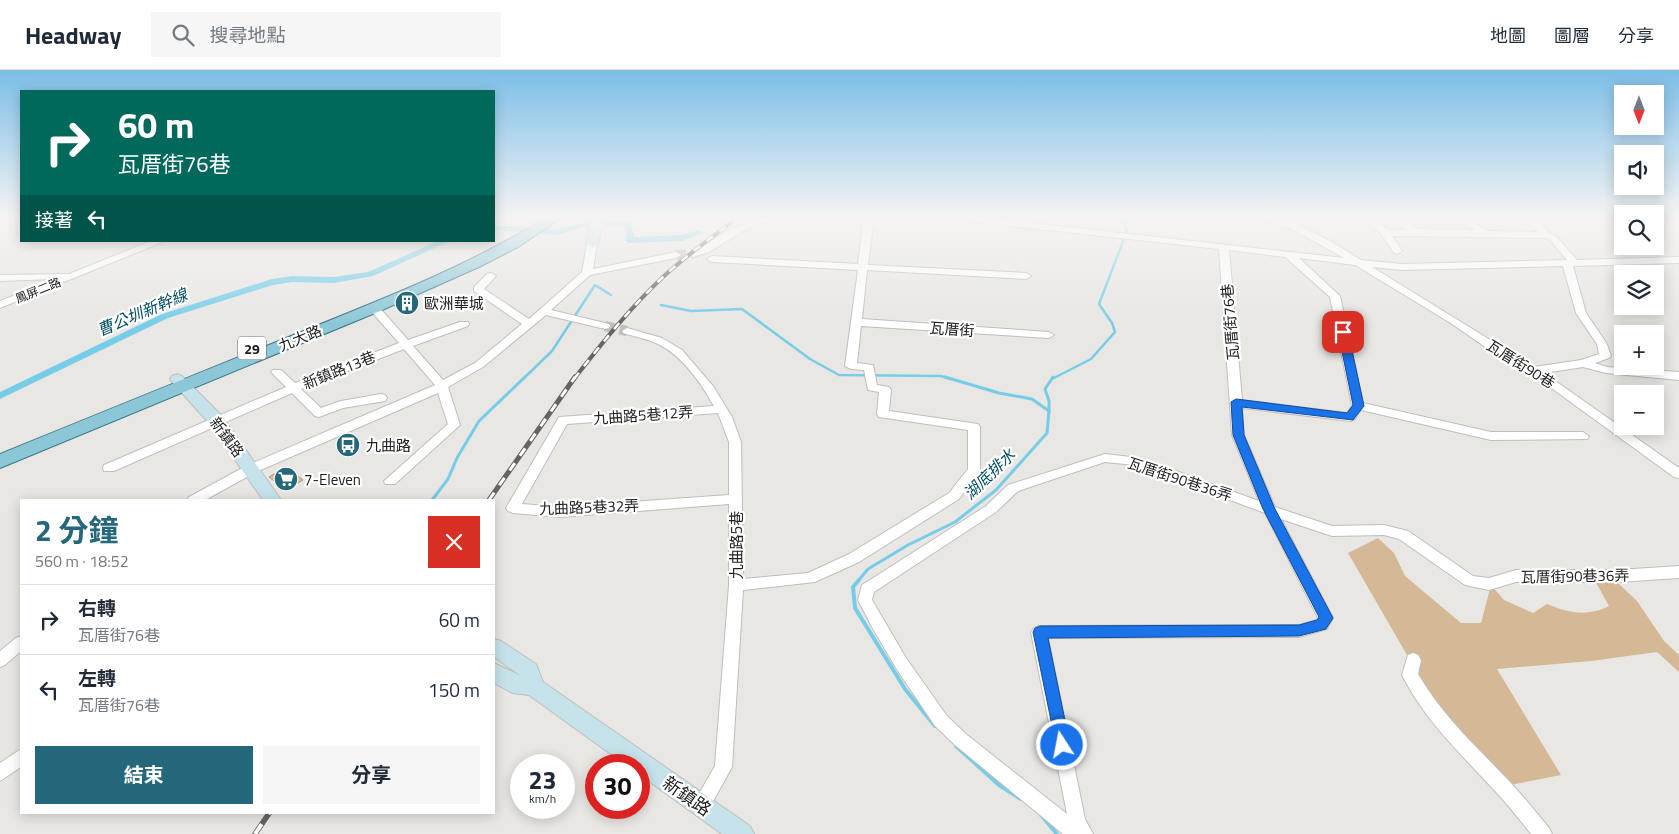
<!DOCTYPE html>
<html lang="zh-TW">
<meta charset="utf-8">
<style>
body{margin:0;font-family:"Titillium Web","Noto Sans TC",sans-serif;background:#f6f6f7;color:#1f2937;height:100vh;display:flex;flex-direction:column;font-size:19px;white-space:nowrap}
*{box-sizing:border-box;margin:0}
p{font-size:16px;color:#747a83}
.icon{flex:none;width:28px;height:28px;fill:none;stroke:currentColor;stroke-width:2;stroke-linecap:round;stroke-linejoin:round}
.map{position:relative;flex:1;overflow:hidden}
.sheet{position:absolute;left:20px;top:429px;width:475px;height:315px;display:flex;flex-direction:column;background:#fff;border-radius:0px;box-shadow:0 2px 12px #0003}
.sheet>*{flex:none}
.guide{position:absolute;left:20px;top:20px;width:475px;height:152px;border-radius:0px;box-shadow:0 2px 12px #0003;background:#00695c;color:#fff;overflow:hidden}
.needle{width:32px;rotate:180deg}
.fabs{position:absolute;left:1614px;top:15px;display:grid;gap:10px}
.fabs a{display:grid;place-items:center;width:50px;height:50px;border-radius:0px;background:#fff;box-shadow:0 2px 12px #0003;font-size:25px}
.speed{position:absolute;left:510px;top:684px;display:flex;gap:10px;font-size:25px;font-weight:700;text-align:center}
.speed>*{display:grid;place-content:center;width:65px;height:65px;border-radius:50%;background:#fff;box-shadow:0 2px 12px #0003;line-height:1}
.speed small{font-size:12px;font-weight:400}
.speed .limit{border:8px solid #d22;background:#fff;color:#111}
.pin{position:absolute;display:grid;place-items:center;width:42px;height:42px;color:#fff;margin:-21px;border-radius:10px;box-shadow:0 2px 8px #0006}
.me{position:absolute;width:55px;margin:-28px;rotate:349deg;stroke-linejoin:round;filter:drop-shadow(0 0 4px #0008)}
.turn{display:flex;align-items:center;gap:18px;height:105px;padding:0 15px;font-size:22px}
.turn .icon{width:65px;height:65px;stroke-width:2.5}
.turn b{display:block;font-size:35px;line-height:42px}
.then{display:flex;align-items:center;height:48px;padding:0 15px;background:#0003;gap:10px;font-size:19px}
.round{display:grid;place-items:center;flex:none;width:52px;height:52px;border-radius:0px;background:#f6f6f7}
.head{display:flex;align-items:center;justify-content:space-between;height:85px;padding:0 15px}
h1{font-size:30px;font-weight:700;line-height:38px;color:#26687b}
.primary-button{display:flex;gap:10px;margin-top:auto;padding:10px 15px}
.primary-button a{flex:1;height:58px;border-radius:0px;background:#26687b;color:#fff;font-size:20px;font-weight:700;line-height:58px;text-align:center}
.primary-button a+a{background:#f6f6f7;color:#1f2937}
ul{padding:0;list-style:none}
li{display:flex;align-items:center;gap:15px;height:70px;padding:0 15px;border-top:1px solid #e0e1e3}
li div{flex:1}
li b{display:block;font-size:19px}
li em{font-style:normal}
header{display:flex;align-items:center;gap:30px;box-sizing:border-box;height:70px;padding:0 25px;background:#fff;border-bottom:1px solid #e0e1e3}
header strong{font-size:24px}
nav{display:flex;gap:28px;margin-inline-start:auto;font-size:18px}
.search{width:350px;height:45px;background:#f6f6f7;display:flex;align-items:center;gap:12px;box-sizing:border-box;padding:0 18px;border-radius:0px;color:#747a83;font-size:19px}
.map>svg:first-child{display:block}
</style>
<header>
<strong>Headway</strong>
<div class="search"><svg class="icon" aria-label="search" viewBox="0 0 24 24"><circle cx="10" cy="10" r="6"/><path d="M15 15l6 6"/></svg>搜尋地點</div>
<nav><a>地圖</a><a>圖層</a><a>分享</a></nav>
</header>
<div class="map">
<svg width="1679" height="764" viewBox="0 0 1679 764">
<rect width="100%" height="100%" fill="#e9e7e4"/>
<!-- green -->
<path fill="#d5b895" d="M1378,468L1394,483L1405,506L1461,553H1481L1491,515L1504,530L1533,543L1547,534C1568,543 1587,547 1609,536L1594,509L1618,513L1637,531L1664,571L1679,585V602L1657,582L1591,591L1497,599L1561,705L1505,716L1455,668L1348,483Z"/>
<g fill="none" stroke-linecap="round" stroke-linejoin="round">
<!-- stream-far2 -->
<g stroke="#77cde8" stroke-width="2.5">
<polyline points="661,235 691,241 742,239 810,289 839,305 941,306 950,309"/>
<polyline points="523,309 552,281 595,215 611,225"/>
<polyline points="1052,309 1091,289 1115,262 1112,253 1099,234 1127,161 1121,147"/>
</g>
<!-- stream-far1 -->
<g stroke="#77cde8" stroke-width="3">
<polyline points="1049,341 1049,331 1045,319 1053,307"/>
<polyline points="432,430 448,409 457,388 479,351 525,307"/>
<polyline points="858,511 868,499 908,475 955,452 996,420 1047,363 1049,341 1032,329 999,323 945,307"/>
</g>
<!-- stream -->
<g stroke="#77cde8" stroke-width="4">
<polyline points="859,510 853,517 855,538 905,619 935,656"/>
<polyline points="956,676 999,715 1021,729"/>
<polyline points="1041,745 1057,764"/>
</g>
<!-- canal -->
<g fill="#77cde8" fill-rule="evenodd">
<polygon points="606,151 631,152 634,167 681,165 699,160 703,163 682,171 629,173 625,170 627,165 624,156 583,157 558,165 494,160 494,155 558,159 582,153"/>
<polygon points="438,171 450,171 373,206 334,213 292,212 273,215 168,248 0,329 0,322 162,244 272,209 292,206 334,207 368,202"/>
</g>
</g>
<!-- building -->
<polygon fill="#e9ba81" stroke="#9f9c9a" points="286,397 303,410 286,420 269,407"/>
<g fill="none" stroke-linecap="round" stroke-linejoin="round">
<!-- street-tunnel -->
<g stroke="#c1bfbd" stroke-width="10" stroke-dasharray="10 5" stroke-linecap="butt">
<polyline points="676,185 693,184"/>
<polyline points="605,256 627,261"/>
</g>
<!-- street casing -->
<g stroke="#c0bebb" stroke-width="2">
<g id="street">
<polygon points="765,147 779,147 748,158 709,182 693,187 688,184 731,159"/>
<path d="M864,147H874L868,195L1026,203L1031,206L1026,209L867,200L862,249L1049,262L1054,265L1049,268L861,256L857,293L873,295L877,315L889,317L891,320L889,341L978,354L980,357V400L959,429L859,492L815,512L743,520L732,697L707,742L701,744L695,742L692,736L715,696L729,515V434L560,447L513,443L508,441L506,438L559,347L714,336C701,313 683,287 660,275C649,269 636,267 623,263L622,261L627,258L662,268L682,280L713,316L732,347L741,372L743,509L808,503L849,484L949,423L968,399V360L879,347L877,344L879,322L868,320L864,300L851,299L845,296L858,200L712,192L707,189L712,186L858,194ZM718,343L729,372V425L560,437L522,434L567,354Z"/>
<path d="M952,147H979L1344,188L1290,158L1277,155L1260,147H1272L1283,151L1281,147H1289L1293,152L1332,172L1361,190L1401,194L1567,190L1550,170L1545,168L1392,166L1402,181L1397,184L1394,183L1382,165L1364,147H1374L1388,160H1406L1393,147H1403L1417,159L1475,160L1451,147H1462L1489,161L1538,162L1524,147H1534L1549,163L1556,166L1577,190L1679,187V193L1573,196L1586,243L1607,274L1611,286L1609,288L1595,293L1607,297L1679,302V310L1606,303L1583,297L1544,303L1679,398V408L1674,407L1543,312L1503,289L1449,252L1355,195L1299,188L1340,226L1363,333L1491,362H1583L1589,366L1587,369L1491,370L1361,340L1354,350L1350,351L1242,338L1244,365L1275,437L1332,456L1384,455L1408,461L1473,506L1489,508L1516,500H1618L1679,496V508L1618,512H1516L1489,520L1465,515L1399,469L1384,465L1332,466L1281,449L1333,548L1327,559L1299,567L1048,568L1085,749L1093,764H1063L955,675L935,656L896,598L872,557L858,530L862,515L986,436L1008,415L1105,384L1140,388L1259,431L1232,365L1219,179L957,150ZM1229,180L1285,187L1330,227L1352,336L1347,343L1242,330ZM1563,196L1576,243L1597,274L1599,284L1581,290L1534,297L1372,197L1401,200ZM1105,392L1135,395L1265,443L1318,548L1317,550L1299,555L1039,556L1034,558L1031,562L1067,744L967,665L947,646L906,588L872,530L874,522L996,442L1018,421Z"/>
<polygon points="151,171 165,171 0,238 0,231 55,209 0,211 0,205 69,204"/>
<polygon points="592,171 597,174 593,199 676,182 681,185 676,188 590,205 551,240 609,254 610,256 609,258 605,259 546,245 483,297 448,317 460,355 395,414 385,414 384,411 448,354 438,323 256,402 205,430 187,430 189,427 246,396 435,315 404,279 301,319 321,338 341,331 381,324 385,325 387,328 385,331 343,338 319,347 315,346 292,323 114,401 104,401 103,398 104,395 286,317 271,302 273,300 281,300 295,313 399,273 370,240 369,238 370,236 378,236 408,270 460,252 468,252 469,254 468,256 413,276 443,310 475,293 522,254 474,221 474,217 487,204 491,203 496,206 484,219 529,249 582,202 587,174"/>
<polygon points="21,566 21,581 5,595 0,597 0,581 16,568"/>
<path d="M1413,583L1418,585L1421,590L1418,604C1443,647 1476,676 1509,711C1523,726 1536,742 1549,758L1552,764H1531C1520,750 1509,736 1496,722C1462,685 1425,651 1402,605L1408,585Z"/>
<polygon points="21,679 21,697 0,711 0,693"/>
</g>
</g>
<!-- secondary casing -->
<g stroke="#c0bebb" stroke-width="2">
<g id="secondary">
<polygon points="592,147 604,147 598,174 592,178 586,174"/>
<polygon points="177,304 182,306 222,346 281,430 263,430 210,354 172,312 170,309 172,306"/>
<polygon points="494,569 501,571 536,594 543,612 750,756 754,764 722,764 639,704 639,695 626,695 529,625 513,623 494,613 494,593 521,606 494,587"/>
</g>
</g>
<!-- primary casing -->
<g stroke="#367485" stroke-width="2">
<path id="primary" d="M547,147H563L518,177L481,196L380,241L0,398V384C97,344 194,305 291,266C378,231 467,197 547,147Z"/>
</g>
<!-- street -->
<use href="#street" fill="#fff" fill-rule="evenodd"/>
<!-- secondary -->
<use href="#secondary" fill="#c6e3eb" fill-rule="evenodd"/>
<!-- primary -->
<use href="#primary" fill="#8cc7d7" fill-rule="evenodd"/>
<!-- rail-far2 casing -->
<g stroke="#666463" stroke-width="4">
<path id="rail-far2" d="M574,309C602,273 630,238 663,207C687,185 713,166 739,147"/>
</g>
<!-- rail-far1 casing -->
<g stroke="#666463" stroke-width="5">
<polyline id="rail-far1" points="489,430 575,307"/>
</g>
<!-- rail casing -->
<g stroke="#666463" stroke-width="5.5">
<polyline id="rail" points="255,764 270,742"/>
</g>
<!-- rail-far2 -->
<use href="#rail-far2" stroke="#fff" stroke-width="2.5" stroke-dasharray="8" stroke-linecap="butt"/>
<!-- rail-far1 -->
<use href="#rail-far1" stroke="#fff" stroke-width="3" stroke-dasharray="9" stroke-linecap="butt"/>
<!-- rail -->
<use href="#rail" stroke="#fff" stroke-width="4" stroke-dasharray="12" stroke-linecap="butt"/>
</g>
<!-- sky -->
<linearGradient id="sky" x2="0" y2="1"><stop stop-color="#7bbee8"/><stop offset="0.58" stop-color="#f5f4f3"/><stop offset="1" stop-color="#f5f4f3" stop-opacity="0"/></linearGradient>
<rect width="1679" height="254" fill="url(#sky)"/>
<!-- route -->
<polygon fill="#1a73e8" stroke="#114b97" points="1339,260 1346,260 1348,262 1364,336 1353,350 1242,337 1244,365 1275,439 1333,548 1326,559 1299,566 1048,568 1070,675 1068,680 1062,682 1057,680 1033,562 1035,558 1040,556 1299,555 1317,550 1319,547 1263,439 1233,365 1231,332 1236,329 1347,343 1353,335 1338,262"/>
<!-- icons -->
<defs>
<g id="building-disc" transform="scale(1.25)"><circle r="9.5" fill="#26687b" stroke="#fff"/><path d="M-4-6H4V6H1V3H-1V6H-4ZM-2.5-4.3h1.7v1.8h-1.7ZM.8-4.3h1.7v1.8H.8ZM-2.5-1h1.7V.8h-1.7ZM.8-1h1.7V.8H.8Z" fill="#fff"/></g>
<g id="bus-disc" transform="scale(1.25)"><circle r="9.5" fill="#26687b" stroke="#fff"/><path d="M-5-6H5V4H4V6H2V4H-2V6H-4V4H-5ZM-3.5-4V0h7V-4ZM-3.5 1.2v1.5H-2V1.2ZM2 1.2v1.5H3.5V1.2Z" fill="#fff"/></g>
<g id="supermarket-disc" transform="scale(1.25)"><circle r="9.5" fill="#26687b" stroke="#fff"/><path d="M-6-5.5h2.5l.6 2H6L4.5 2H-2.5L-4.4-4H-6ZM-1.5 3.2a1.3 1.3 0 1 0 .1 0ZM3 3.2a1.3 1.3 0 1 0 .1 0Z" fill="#fff"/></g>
</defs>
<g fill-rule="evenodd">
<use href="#building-disc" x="407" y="233"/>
<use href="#bus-disc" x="348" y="375"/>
<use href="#supermarket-disc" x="286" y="409"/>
</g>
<g text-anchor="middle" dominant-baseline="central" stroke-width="4.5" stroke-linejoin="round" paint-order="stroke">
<!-- far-street labels -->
<g font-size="12" fill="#222120" stroke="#fff">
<text transform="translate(38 220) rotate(-22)">鳳屏二路</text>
</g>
<!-- shield labels -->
<rect fill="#fff" stroke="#646463" stroke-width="1" x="238" y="266.5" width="28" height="23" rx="4"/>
<g font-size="14" font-weight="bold" fill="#222120">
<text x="252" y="278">29</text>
</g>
<!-- poi labels -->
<g font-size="15" fill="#222120" stroke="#fff" text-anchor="start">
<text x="424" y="233">歐洲華城</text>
<text x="366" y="375">九曲路</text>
<text x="304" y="409">7-Eleven</text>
</g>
<!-- street labels -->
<g font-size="15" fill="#222120" stroke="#fff">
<text transform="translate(1230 252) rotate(-95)">瓦厝街76巷</text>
<text transform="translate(952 259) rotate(4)">瓦厝街</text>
<text transform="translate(300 268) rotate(-22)">九大路</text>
<text transform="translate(1521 294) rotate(32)">瓦厝街90巷</text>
<text transform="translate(339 300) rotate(-22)">新鎮路13巷</text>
<text transform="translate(643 345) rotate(-4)">九曲路5巷12弄</text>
<text transform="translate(227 367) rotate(53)">新鎮路</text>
<text transform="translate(1180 409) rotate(18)">瓦厝街90巷36弄</text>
<text transform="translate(589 437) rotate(-2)">九曲路5巷32弄</text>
<text transform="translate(736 475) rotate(-90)">九曲路5巷</text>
<text transform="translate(1575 506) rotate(-1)">瓦厝街90巷36弄</text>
</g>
<!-- water labels -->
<g font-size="16" font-style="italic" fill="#004e61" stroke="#fff">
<text transform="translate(142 242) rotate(-23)">曹公圳新幹線</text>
<text transform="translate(989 404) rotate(-44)">湖底排水</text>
</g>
<!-- near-street labels -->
<g font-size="18" fill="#222120" stroke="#fff">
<text transform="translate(687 726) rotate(35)">新鎮路</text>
</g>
</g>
</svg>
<div class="fabs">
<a><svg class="needle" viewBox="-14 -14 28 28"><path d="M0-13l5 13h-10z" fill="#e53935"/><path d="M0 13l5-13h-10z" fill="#747a83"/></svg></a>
<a><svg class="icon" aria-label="sound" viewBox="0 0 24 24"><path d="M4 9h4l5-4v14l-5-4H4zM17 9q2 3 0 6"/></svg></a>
<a><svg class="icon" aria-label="search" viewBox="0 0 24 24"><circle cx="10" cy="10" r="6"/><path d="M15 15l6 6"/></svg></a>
<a><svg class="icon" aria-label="layers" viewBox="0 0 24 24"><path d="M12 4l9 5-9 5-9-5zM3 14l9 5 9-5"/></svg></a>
<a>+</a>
<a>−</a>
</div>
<div class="speed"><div>23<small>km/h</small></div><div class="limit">30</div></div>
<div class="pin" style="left:1343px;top:262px;background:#d93025"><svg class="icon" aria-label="arrive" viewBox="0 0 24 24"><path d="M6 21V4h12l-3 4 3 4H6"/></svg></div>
<svg class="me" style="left:1062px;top:675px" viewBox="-20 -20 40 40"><circle r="17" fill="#1a73e8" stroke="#fff" stroke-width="3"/><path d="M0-11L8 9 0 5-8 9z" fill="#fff"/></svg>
<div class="guide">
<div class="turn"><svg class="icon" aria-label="right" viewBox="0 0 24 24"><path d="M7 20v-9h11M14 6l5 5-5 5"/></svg><div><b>60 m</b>瓦厝街76巷</div></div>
<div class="then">接著<svg class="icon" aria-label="left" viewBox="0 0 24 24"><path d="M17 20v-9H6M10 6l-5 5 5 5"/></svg></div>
</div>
<section class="sheet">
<div class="head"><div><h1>2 分鐘</h1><p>560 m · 18:52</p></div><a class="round" style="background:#d93025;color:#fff"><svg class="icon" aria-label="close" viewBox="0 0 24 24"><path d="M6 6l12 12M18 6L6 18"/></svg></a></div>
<ul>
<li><svg class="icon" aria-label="right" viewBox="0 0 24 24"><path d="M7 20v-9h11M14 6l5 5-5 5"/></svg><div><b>右轉</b><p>瓦厝街76巷</p></div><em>60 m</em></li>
<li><svg class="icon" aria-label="left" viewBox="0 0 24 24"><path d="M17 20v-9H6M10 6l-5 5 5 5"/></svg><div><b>左轉</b><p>瓦厝街76巷</p></div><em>150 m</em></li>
</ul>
<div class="primary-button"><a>結束</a><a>分享</a></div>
</section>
</div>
